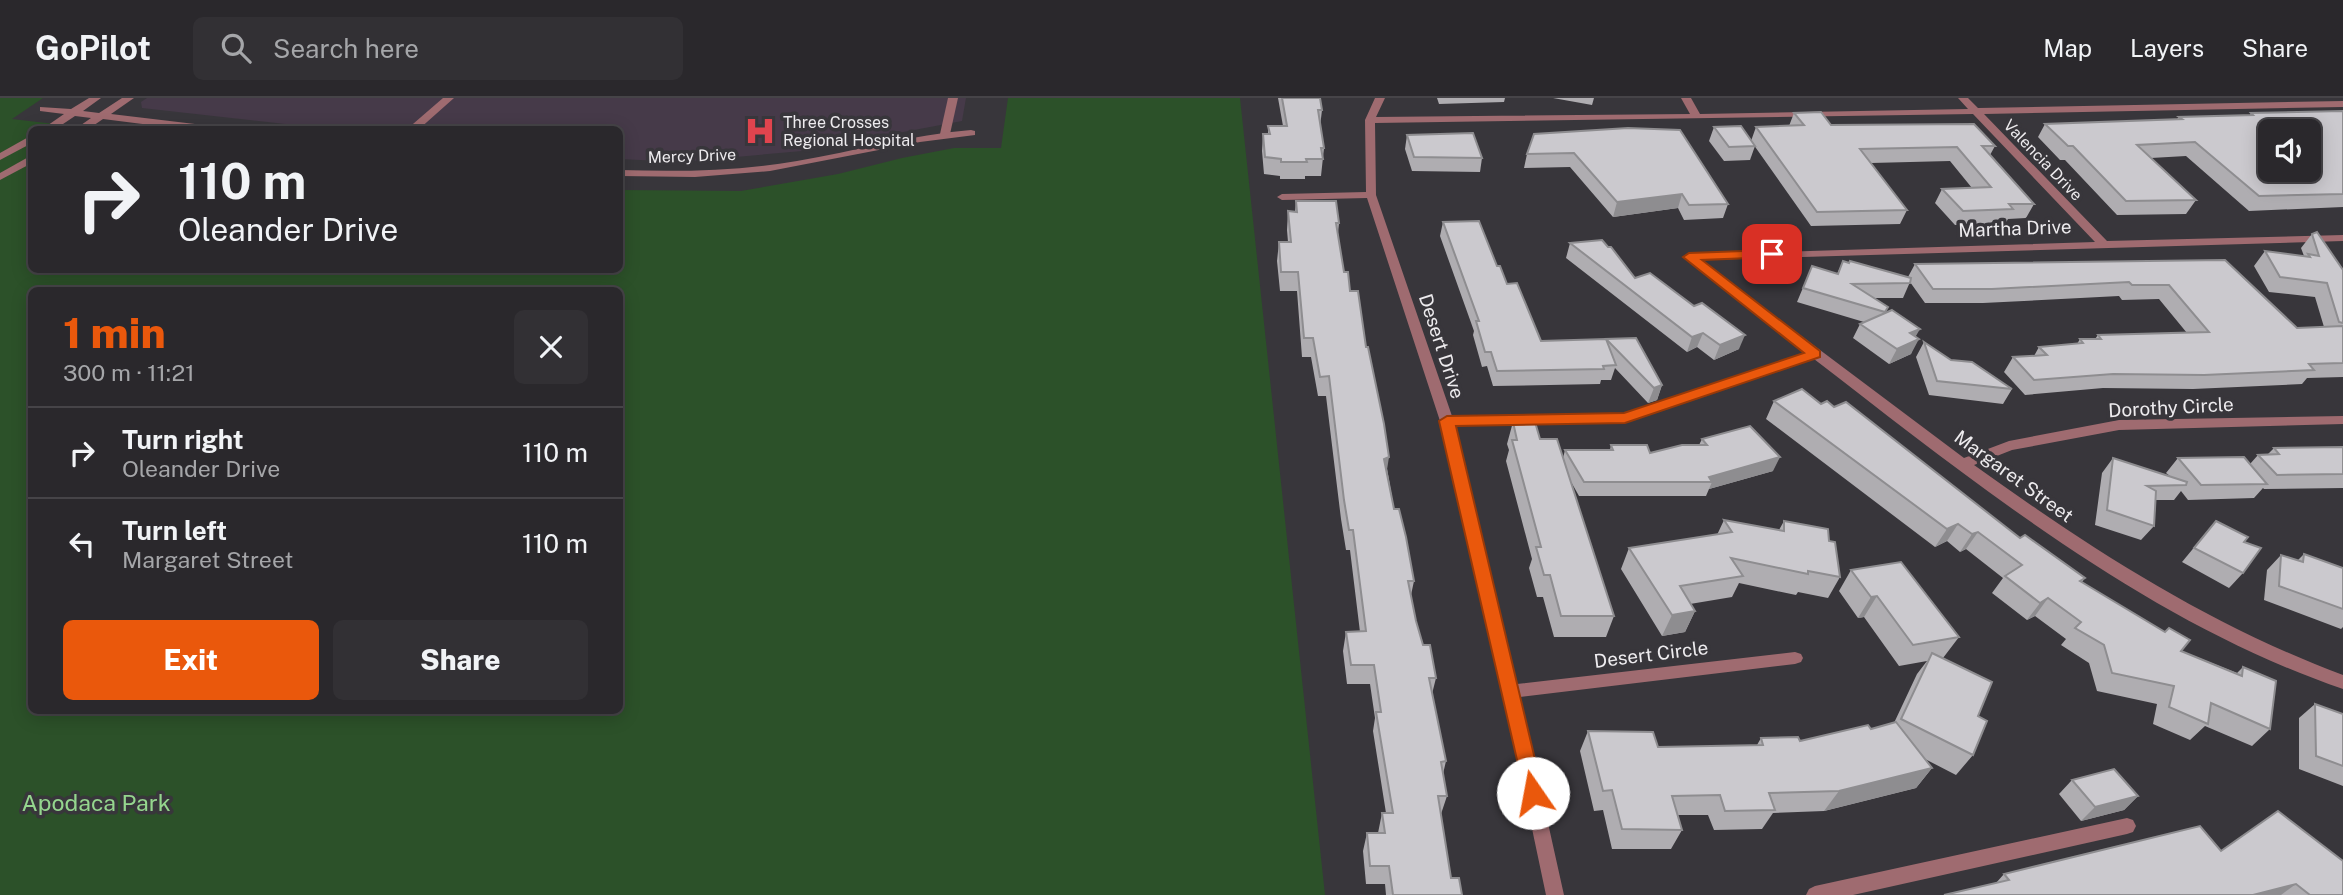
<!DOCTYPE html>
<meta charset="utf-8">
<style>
body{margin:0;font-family:"Public Sans",sans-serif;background:#323034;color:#f1f3f6;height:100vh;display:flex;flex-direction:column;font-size:26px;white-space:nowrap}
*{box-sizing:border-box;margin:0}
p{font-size:23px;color:#a5a6a9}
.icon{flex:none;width:38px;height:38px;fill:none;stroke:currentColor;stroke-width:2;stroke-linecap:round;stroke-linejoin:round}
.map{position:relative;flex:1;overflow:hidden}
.drawer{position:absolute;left:28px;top:189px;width:595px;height:427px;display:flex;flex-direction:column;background:#2a282c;border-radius:10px;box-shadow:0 4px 18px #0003,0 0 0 2px #464448}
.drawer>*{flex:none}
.top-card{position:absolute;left:28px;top:28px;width:595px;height:147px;border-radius:10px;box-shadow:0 4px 18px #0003,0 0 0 2px #464448;background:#2a282c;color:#f1f3f6;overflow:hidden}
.tools{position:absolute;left:2258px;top:21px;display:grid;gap:14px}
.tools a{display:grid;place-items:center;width:63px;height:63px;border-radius:10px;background:#2a282c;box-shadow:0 4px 18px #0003,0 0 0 2px #464448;font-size:35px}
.pin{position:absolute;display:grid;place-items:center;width:60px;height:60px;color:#fff;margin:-30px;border-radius:14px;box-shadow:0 4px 10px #0006}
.me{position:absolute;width:77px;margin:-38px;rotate:348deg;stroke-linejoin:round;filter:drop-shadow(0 0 5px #0008)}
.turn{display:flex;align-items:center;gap:24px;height:147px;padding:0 35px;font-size:32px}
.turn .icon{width:91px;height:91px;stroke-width:2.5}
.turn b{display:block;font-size:49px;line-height:60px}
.round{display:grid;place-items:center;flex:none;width:74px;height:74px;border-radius:10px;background:#323034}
.overview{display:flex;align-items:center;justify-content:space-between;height:119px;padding:0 35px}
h1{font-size:42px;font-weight:800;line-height:52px;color:#ea580c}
.primary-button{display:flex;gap:14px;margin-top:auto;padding:14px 35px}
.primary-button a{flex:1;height:80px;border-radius:10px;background:#ea580c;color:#fff;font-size:28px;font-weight:800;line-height:80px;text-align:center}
.primary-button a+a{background:#323034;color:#f1f3f6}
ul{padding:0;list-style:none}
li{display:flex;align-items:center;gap:21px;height:91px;padding:0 35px;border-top:2px solid #464448}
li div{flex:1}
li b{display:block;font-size:26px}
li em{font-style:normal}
header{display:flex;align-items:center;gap:42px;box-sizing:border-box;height:98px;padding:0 35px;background:#2a282c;border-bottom:2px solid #464448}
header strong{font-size:33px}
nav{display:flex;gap:38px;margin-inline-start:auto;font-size:24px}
.search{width:490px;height:63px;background:#323034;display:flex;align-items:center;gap:18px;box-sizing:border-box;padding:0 24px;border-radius:10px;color:#a5a6a9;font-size:26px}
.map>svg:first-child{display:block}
</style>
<header>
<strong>GoPilot</strong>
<div class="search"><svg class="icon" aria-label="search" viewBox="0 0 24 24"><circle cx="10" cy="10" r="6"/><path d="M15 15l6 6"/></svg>Search here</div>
<nav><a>Map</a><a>Layers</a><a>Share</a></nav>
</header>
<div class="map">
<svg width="2343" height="797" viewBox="0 0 2343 797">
<rect width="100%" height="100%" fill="#38363b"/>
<!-- medical -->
<polygon fill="#463a49" points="147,0 966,0 962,23 802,53 680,64 620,61 620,32 330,31 142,10 141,4"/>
<!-- green -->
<path fill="#2c5129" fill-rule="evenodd" d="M0,0H43L12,21L98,31L32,32V172H620V92L741,93L838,76L902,60L954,50H1001L1008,0H1240L1325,797H0ZM32,192H620V612H32Z"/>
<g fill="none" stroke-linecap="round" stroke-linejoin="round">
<!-- lane -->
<g fill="#9f6b70" fill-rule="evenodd">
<polygon points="443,0 454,0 418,32 406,32"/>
<polygon points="948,0 958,0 950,36 945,39 940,36"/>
<polygon points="2127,720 2133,722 2136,728 2133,734 2127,736 1853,797 1806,797 1809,791 1815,788"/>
</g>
<!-- street -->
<g fill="#9f6b70" fill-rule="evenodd">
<polygon points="89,0 101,0 83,13 99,15 122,0 134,0 111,16 220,29 225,32 190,32 103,21 87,32 74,32 91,20 75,18 54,32 41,32 64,16 40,13 40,9 71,11"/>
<path d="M1375,0H1385L1376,19L1690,16L1681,0H1691L1700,16L1968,11L1958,0H1968L1978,10L2343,3V9L1984,16L2107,143L2343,137V143L1700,162L1964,360L2009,343L2119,322L2343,318V326L2119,332L2012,352L1974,367C2091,451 2207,526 2343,577V591C2147,524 1976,386 1814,261L1625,324L1455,327L1517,586L1795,554L1801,556L1803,560L1801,564L1795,566L1520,599L1564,797H1546L1503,593L1440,323L1367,100L1282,102L1277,99L1282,96L1366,94L1365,22ZM1973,16L2095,144L1685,157V161L1806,255L1624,316L1452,318L1376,97L1375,25Z"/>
<path d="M971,32L975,33V37L920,44L770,73L695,79L620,78V72C679,74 738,73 797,63C855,53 912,37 971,32Z"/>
<polygon points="32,37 32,45 0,62 0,55"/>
<polygon points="32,57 32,65 0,82 0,75"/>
</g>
</g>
<!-- wall -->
<g fill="#afadb1">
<polygon points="1278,0 1320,0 1322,12 1320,29 1324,50 1321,78 1305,78 1305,81 1280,81 1280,78 1264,76 1262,53 1263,36 1268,36 1268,28 1283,28"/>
<polygon points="1437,0 1505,0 1504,4 1439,6"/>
<polygon points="1553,0 1594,0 1592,7"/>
<polygon points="2343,13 2343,109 2249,113 2186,58 2151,60 2196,102 2186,116 2117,117 2065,62 2060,62 2038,39 2045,26 2177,21 2179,19 2250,17 2251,15"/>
<polygon points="1794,15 1831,27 1995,48 1990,57 2034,106 2026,120 2008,121 2005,126 1955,127 1935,105 1942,91 1972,90 1950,63 1871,65 1907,112 1900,126 1811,128 1751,43 1756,29 1789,28"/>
<polygon points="1714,29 1755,48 1750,62 1724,63 1709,43"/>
<polygon points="1534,36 1728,106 1723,120 1684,122 1678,110 1613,119 1570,69 1524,70 1527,56"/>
<polygon points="1407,37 1482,60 1480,74 1412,73 1405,51"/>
<polygon points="1296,103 1339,125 1338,135 1344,174 1366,249 1394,411 1414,483 1411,497 1416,523 1423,547 1436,580 1432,596 1446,663 1443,676 1447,698 1441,716 1451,780 1462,797 1386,797 1385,786 1366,786 1363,753 1367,735 1378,735 1382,715 1386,715 1373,633 1375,620 1370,586 1347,586 1343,553 1346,534 1360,534 1350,452 1346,452 1341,421 1326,298 1318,298 1311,259 1302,259 1297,193 1280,193 1277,163 1279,144 1288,144 1287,132 1288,113 1295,114"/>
<polygon points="1443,124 1497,168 1541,243 1606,241 1662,287 1657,302 1648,305 1615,270 1611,282 1601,282 1600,286 1493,288 1487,268 1482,269 1473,237 1474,233 1440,138"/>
<polygon points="2312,136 2343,172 2343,279 2307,280 2302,286 2193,291 2103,290 2025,297 2004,274 2013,259 2034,258 2039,249 2077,246 2080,241 2095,241 2098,237 2187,235 2159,201 2122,202 2119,198 1983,205 1925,205 1910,184 1903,200 1874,200 1888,209 1885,215 1916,239 1911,256 1889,266 1853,240 1860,226 1864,224 1797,204 1812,168 1837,176 1843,163 1908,179 1915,166 2225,162 2297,230 2324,229 2315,199 2269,194 2254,168 2265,153 2304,158 2301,150"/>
<polygon points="1570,145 1635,180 1739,251 1714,262 1697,249 1687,254 1566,160"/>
<polygon points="1924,244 1951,262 2012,291 2003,306 1929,297 1916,259"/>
<polygon points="1774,303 1821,306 2020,440 2085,480 2082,484 2181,553 2237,575 2243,569 2270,631 2252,648 2205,628 2190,642 2153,626 2157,606 2097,593 2089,565 2061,547 2066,541 2035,518 2027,522 1992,495 2003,480 1966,451 1960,454 1947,443 1935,449 1766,321"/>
<polygon points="1513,324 1540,341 1563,360 1565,352 1610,352 1611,347 1650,355 1699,347 1702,341 1773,373 1709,391 1706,398 1579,398 1570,382 1614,518 1606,539 1554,539 1543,499 1537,499 1529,470 1532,461 1506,363 1509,352 1507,346"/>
<polygon points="2343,349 2343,390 2264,391 2263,390 2254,400 2188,402 2181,393 2174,402 2156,402 2154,428 2141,442 2095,427 2102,375 2113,360 2170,378 2166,375 2178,360 2250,366 2258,357 2268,356 2274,350"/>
<polygon points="1724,422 1779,432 1784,423 1829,443 1840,479 1828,500 1798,494 1796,497 1739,485 1732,499 1690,506 1695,513 1685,534 1662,538 1621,471 1629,450 1717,437"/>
<polygon points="2216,423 2244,444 2243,475 2229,490 2182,464"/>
<polygon points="2304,456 2343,470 2343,529 2341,531 2264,502 2267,472 2281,457 2297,463"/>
<polygon points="1851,472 1959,539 1943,560 1978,618 1973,657 1956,677 1925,661 1932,670 1916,690 1824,713 1773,715 1762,731 1714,732 1708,717 1678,717 1682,732 1671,751 1612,751 1603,712 1594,713 1580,653 1588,633 1658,649 1757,647 1761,640 1800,643 1871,631 1894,625 1917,576 1927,563 1899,568 1864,519 1858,520 1839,493"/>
<polygon points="2315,606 2343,616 2343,688 2299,671 2299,620"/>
<polygon points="2072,682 2138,698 2124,712 2081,723 2059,696"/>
<polygon points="2221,753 2343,797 1944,797 1996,785 2004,776"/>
</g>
<!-- shaded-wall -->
<g fill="#8e8d90">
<polygon points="1682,96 1678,110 1613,119 1617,104"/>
<polygon points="1920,231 1913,243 1919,241 1911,256 1889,266 1897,251 1910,235"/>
<polygon points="1703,235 1697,249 1687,254 1692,239"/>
<polygon points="1745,237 1739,251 1714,262 1720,247"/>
<polygon points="1662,287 1657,302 1648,305 1654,290"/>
<polygon points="1389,359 1386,378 1384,361"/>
<polygon points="1780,359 1773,373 1709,391 1712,384 1709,379"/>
<polygon points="1958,426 1947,443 1935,449 1947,431"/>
<polygon points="1978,434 1966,451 1960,454 1972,436"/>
<polygon points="1877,498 1864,519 1858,520 1871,499"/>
<polygon points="2048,500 2035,518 2027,522 2040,505"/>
<polygon points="1695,513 1685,534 1662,538 1672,517"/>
<polygon points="1932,670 1916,690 1824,713 1839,693"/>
<polygon points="2138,698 2124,712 2081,723 2095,709"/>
<polygon points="2296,786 2281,797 2253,797"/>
</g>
<!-- building -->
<g fill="#cbc9ce" stroke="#8e8d90" stroke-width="2" fill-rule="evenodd">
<polygon points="1282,0 1320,0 1322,12 1318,12 1324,50 1321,50 1323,61 1306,61 1307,64 1281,64 1281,61 1265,59 1263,36 1270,36 1268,28 1287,28"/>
<path d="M2343,13V96L2259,98L2195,44L2137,47L2196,102L2126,103L2073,48H2068L2045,26L2182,21L2179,19L2253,17L2251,15ZM2270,33H2308V72H2270Z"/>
<polygon points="1821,14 1831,27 1974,26 1995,48 1982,48 2034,106 2009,106 2013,111 1963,113 1942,91 1991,89 1957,49 1860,51 1907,112 1817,114 1756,29 1804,27 1794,15"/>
<polygon points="1741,28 1755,48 1729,49 1714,29"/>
<polygon points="1628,30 1680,32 1728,106 1689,107 1682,96 1617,104 1574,55 1527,56 1534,36"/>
<polygon points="1473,35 1482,60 1414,59 1407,37"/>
<polygon points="1296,103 1336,103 1339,125 1336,125 1344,174 1348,174 1350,193 1358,193 1366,249 1368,249 1384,326 1389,359 1384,361 1394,411 1399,411 1406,439 1414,483 1408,483 1416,523 1423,547 1430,547 1436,580 1429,580 1446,663 1441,664 1447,698 1438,698 1451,780 1459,780 1462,797 1393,797 1389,768 1370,768 1367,735 1385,735 1382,715 1393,715 1376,614 1381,614 1374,567 1351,567 1346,534 1366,533 1353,432 1349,432 1344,402 1329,278 1320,279 1313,240 1304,240 1298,174 1281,174 1279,144 1291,144 1288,113 1297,114"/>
<polygon points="1479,123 1497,168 1500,168 1507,186 1517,185 1541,243 1606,241 1616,267 1603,268 1604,271 1497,273 1491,254 1485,254 1476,223 1479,223 1443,124"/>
<polygon points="2317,134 2343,172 2343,225 2339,224 2327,185 2280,179 2265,153 2310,159 2308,156 2319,158 2312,136"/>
<polygon points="1602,142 1608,149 1611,149 1635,180 1650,175 1694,208 1702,205 1745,237 1720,247 1703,235 1692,239 1570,145"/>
<polygon points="2225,162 2297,230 2343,228 2343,265 2309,266 2314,272 2204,277 2113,276 2034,282 2013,259 2047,257 2039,249 2083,245 2080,241 2101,241 2098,237 2209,234 2169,187 2132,187 2129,184 1992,191 1933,191 1915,166"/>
<polygon points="1843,163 1849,165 1850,163 1911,180 1910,185 1852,186 1888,209 1885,214 1803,190 1812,168 1838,176"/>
<polygon points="1892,212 1920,231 1910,235 1919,241 1897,251 1860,226"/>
<polygon points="1636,240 1662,287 1654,290 1606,241"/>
<polygon points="1924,244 1951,262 1972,264 2012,291 1937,283"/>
<polygon points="1802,291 1821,306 1827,303 1834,309 1846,304 2020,440 2025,437 2085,480 2080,483 2165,534 2169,530 2190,542 2181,553 2242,578 2243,569 2276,583 2270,631 2211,605 2208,626 2169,609 2174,588 2112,575 2104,547 2075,530 2081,524 2048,500 2040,505 2005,478 2022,467 1978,434 1972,436 1958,426 1947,431 1774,303"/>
<polygon points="1513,324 1535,324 1540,341 1557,341 1614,518 1561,518 1550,477 1544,477 1536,449 1541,449 1512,342 1517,342"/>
<polygon points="1750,328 1780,359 1709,379 1712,384 1584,384 1565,352 1613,352 1611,347 1647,347 1650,355 1682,347 1707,347 1702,341"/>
<polygon points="2343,349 2343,376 2277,377 2258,357 2279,356 2274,350"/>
<polygon points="2244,359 2267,386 2201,387 2178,360"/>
<polygon points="2113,360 2187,384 2186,387 2147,388 2156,393 2154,428 2107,412"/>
<polygon points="1724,422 1784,433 1784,423 1828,431 1829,443 1835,444 1840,479 1808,473 1808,476 1731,460 1743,478 1680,488 1695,513 1672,517 1629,450 1732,434"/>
<polygon points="2216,423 2248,439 2244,444 2261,450 2243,475 2194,450"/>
<polygon points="2304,456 2343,470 2343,511 2279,488 2281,457 2303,464"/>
<polygon points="1901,464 1959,539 1913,547 1877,498 1871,499 1851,472"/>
<polygon points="1932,555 1992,584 1978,618 1987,623 1973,657 1901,621"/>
<polygon points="2315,606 2343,616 2343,668 2316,658"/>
<polygon points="1896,624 1932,670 1839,693 1769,695 1775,712 1725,713 1720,697 1672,698 1682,732 1622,731 1612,692 1603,693 1588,633 1653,634 1658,649 1763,647 1761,640 1798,639 1800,643 1868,627 1871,631"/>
<polygon points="2114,671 2138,698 2095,709 2072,682"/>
<polygon points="2278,713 2343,763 2343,797 2310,797 2296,786 2253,797 1944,797 2009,782 2004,776 2200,728 2221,753"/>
</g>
<!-- route -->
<polygon fill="#ea580c" stroke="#983908" stroke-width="2" points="1772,152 1776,153 1776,159 1702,162 1820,253 1820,259 1625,325 1456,328 1543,695 1540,701 1533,704 1526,701 1439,323 1447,318 1624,315 1804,255 1683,159 1689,155"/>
<!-- icons -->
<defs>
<g id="hospital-bare" transform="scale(2.415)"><path d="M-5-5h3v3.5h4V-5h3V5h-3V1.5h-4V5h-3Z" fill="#e0444e" stroke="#38363b" stroke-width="2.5" paint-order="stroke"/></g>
</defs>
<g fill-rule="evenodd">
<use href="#hospital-bare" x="760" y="33"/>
</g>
<g text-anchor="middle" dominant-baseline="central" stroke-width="7" stroke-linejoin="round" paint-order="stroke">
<!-- far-poi labels -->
<g font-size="16" fill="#edebee" stroke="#38363b" text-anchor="start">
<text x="783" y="24">Three Crosses<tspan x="783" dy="18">Regional Hospital</tspan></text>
</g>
<!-- far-street labels -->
<g font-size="16" fill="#edebee" stroke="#38363b">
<text transform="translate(692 58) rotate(-2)">Mercy Drive</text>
<text transform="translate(2043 62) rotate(46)">Valencia Drive</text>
</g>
<!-- street labels -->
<g font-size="19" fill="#edebee" stroke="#38363b">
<text transform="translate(2015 130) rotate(-2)">Martha Drive</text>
<text transform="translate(1442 248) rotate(72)">Desert Drive</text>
<text transform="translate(2171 309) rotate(-3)">Dorothy Circle</text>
<text transform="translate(2014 378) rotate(36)">Margaret Street</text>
<text transform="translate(1651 556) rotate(-7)">Desert Circle</text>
</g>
<!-- near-park labels -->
<g font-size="23" fill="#95d68e" stroke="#38363b">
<text x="96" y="704">Apodaca Park</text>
</g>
</g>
</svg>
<div class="tools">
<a><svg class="icon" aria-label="sound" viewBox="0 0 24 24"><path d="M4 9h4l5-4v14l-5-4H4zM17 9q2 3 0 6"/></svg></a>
</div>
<div class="pin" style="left:1772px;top:156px;background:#d93025"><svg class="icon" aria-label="arrive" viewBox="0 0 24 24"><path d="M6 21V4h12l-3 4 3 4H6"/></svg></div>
<svg class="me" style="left:1533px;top:695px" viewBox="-20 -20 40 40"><circle r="19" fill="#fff"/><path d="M0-13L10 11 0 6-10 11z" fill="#ea580c"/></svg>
<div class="top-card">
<div class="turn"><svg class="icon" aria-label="right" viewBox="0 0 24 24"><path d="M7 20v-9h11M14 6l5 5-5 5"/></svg><div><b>110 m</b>Oleander Drive</div></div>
</div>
<section class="drawer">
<div class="overview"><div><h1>1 min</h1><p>300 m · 11:21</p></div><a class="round"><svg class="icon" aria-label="close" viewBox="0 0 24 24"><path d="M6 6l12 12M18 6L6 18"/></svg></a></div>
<ul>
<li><svg class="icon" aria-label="right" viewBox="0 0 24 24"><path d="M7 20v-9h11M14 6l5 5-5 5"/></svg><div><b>Turn right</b><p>Oleander Drive</p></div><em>110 m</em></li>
<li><svg class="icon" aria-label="left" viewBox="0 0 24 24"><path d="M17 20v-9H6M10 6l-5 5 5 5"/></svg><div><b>Turn left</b><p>Margaret Street</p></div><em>110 m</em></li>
</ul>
<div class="primary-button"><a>Exit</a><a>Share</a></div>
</section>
</div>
